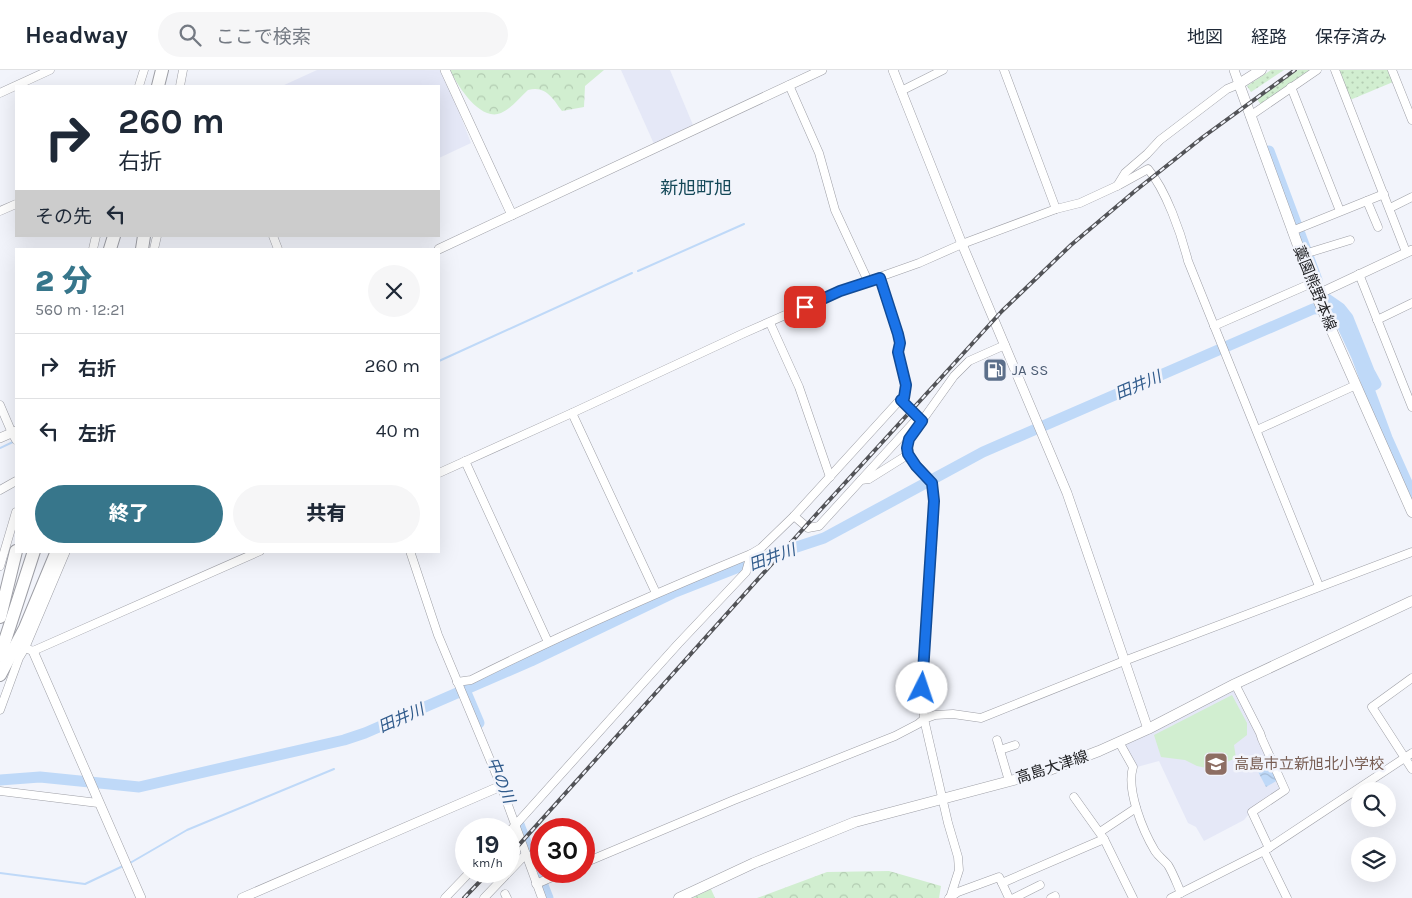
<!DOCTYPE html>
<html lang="ja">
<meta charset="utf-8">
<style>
body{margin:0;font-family:Karla,"Noto Sans JP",sans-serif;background:#f6f6f7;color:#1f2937;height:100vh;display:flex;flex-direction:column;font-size:19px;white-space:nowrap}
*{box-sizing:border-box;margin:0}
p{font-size:16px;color:#747a83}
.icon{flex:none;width:28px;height:28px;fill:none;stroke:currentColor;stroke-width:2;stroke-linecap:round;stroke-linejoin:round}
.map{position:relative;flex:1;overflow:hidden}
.details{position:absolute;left:15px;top:178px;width:425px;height:305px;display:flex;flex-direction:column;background:#fff;border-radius:0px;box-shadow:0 5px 20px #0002}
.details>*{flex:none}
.guide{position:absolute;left:15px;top:15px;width:425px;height:152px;border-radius:0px;box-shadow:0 5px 20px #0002;background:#fff;color:#1f2937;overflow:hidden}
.controls{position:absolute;left:1351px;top:712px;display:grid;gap:10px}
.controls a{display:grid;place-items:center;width:45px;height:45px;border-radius:50%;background:#fff;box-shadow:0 5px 20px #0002;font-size:25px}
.speed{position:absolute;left:455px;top:748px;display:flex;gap:10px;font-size:25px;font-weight:700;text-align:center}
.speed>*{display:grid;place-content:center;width:65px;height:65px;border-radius:50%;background:#fff;box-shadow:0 5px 20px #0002;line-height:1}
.speed small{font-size:12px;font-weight:400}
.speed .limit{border:8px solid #d22;background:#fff;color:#111}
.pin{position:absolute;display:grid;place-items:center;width:42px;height:42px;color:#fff;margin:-21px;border-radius:10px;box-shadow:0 2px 8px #0006}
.me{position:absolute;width:55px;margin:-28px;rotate:4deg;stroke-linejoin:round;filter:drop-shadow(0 0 4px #0008)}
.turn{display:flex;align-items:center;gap:18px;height:105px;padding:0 20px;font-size:22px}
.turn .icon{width:65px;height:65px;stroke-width:2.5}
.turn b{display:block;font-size:35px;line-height:42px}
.then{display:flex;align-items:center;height:48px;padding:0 20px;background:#0003;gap:10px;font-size:19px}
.round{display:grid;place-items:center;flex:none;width:52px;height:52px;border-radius:26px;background:#f6f6f7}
.head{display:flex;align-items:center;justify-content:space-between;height:85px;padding:0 20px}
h1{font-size:30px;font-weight:800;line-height:38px;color:#37768b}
.button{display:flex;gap:10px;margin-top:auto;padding:10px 20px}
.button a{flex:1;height:58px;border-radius:30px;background:#37768b;color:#fff;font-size:20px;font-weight:800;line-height:58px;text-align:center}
.button a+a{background:#f6f6f7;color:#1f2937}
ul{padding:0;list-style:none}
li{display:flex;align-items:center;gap:15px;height:65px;padding:0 20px;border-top:1px solid #e0e1e3}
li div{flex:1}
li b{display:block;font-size:19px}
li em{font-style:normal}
header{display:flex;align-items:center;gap:30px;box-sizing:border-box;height:70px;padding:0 25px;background:#fff;border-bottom:1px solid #e0e1e3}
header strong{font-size:24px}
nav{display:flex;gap:28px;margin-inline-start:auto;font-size:18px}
.search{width:350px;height:45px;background:#f6f6f7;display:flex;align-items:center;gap:12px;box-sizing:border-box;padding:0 18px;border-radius:28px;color:#747a83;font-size:19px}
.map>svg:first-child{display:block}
</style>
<header>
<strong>Headway</strong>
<div class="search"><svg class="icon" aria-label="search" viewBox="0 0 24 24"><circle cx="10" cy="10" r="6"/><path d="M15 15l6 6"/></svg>ここで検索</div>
<nav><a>地図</a><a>経路</a><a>保存済み</a></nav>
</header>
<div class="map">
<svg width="1412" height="828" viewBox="0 0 1412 828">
<defs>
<pattern id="grass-dots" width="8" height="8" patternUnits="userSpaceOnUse" patternTransform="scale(1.25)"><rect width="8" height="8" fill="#d1eed0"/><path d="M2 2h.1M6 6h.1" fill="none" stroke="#b3ccb2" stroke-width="1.8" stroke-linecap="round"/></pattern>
<pattern id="forest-crowns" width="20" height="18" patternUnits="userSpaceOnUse" patternTransform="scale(1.25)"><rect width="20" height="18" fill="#d1eed0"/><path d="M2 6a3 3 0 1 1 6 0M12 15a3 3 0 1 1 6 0" fill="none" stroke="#b3ccb2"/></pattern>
<pattern id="water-waves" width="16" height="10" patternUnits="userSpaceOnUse" patternTransform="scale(1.25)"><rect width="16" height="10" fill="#bfd9f8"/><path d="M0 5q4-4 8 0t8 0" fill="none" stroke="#a4bad4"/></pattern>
</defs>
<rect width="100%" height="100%" fill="#f2f4fb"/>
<!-- built -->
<g fill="#e5e8f7">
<polygon points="317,0 443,0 471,73 439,88 439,16 282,16"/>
<polygon points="621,0 670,0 693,55 654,74"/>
<polygon points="1233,619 1236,622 1258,665 1280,717 1278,721 1249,741 1248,745 1244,750 1204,771 1196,757 1188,753 1159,691 1137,697 1124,674"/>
</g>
<!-- grass -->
<g fill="url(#grass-dots)">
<polygon points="1271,0 1284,0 1251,22 1247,16"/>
<polygon points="1298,0 1311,0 1261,35 1257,29"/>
<polygon points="1339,0 1389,0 1393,12 1350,30"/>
</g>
<!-- forest -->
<g fill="url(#forest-crowns)">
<path d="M450,0H604L585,16L584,37L562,41C553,29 546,15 528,20C520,27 511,39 501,43C480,52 457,15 450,0Z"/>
<polygon points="889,801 941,816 939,828 757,828 827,802"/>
<polygon points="711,819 715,828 692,828"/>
</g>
<!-- pitch -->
<polygon fill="#d1eed0" points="1232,625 1247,653 1247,665 1234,675 1236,688 1211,699 1197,696 1185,690 1161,687 1154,665"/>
<!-- water -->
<polygon fill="url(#water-waves)" points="1266,688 1278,710 1266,717 1254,694"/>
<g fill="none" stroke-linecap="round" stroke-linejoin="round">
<!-- stream -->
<g stroke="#bfd9f8" stroke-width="2">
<polyline points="638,201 744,154"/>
<polyline points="439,291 632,203"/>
<polyline points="0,378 15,371"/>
<polyline points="130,793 187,760 334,699"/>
<polyline points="0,803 85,814 123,796"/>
</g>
<!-- river -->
<g stroke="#bfd9f8" stroke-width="11">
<polyline points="1269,81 1297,156"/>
<polyline points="1300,164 1317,210"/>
<polyline points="1327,229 1340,238 1348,248 1369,301 1376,314 1368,318"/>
<polyline points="465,620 479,653"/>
<path d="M0,710L40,707L139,717L344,670L365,663L531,591L673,523L757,490L824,468L983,382L1313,239C1323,238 1330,238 1337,244L1357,287L1387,368L1412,424"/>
<polyline points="518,752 548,828"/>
</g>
<!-- minor casing -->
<g stroke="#9e9fa6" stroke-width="9">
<g id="minor">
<polyline points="1004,0 1056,139"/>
<polyline points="1335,0 1406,182"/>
<polyline points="1392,0 1412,50"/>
<polyline points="789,15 819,83 835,140 868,211"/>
<polyline points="139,16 144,0"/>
<polyline points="180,16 183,0"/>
<polyline points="1291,17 1340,141"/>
<polyline points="901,21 943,0"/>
<polyline points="0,23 50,0"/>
<polyline points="1250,46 1317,0"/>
<polyline points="1117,116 1125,103 1147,84 1160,70 1227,19 1239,14"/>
<polyline points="1367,131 1378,157"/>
<polyline points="1390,138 1412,127"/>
<polyline points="0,141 16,134"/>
<polyline points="1292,161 1384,124"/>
<polyline points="273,166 278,179"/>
<polyline points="93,179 96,166"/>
<polyline points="154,179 157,166"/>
<polyline points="1301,185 1350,170"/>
<polyline points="1359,204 1412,337"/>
<polyline points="1377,250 1412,233"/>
<polyline points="770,253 799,317 830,407"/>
<polyline points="1214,256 1312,213"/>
<polyline points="901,330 922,351"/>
<polyline points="0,335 12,363 16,370"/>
<polyline points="572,343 656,523"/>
<polyline points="1257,360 1356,315"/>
<polyline points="465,391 548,572"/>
<path d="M439,403L572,343L742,264L840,221L919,193L962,174L1056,139L1080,133L1119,115L1148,99C1166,120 1181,163 1188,191L1319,516"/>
<polyline points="861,410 915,351 922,351"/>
<polyline points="0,420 16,411"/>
<polyline points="794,446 808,458 819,456 861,410 869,409 909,384"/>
<polyline points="410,481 438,565 501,716 542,828"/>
<polyline points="0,496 16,442"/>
<polyline points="25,578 33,581 260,481"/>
<polyline points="1412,608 1372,637 1412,699"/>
<path d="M457,612L471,610C563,564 656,523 751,484L761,478L794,446L898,332L904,328L906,315L898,282L900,273L880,208"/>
<polyline points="1235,614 1260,663 1262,669 1285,720 1252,742 1269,778"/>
<polyline points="0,640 19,588 25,578 66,481"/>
<polyline points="997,670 1009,711"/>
<path d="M1119,672L1133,697C1126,720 1143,761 1155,781C1159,787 1164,790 1168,795C1173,803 1177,814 1181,823"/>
<polyline points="1000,680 1015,675"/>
<polyline points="0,721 98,733"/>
<polyline points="1074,727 1104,769"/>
<polyline points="509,762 678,574 746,502 751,484"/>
<polyline points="1100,762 1136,738"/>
<polyline points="1264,781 1287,828"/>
<polyline points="584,793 734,730 895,666 918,654 924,649 935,645 953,644 981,648 1124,591 1412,482"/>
<polyline points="1002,813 1009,828"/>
<polyline points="536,814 566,801"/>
<polyline points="505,824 507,828"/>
<polyline points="445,828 471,801"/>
<polyline points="484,828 526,784"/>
<polyline points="949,828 958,822 999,807 1002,813 1104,769 1133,828"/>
<path d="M950,828L959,800L958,787L948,753L924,649L922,618L934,451C934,440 936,422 931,412C921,395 905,392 909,369L954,306L969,291L1005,275"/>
<polyline points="1014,828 1040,815"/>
<polyline points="1051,828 1055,826"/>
<polyline points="1171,828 1264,781 1412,683"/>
</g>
</g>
<!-- tertiary casing -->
<g stroke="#9e9fa6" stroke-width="10">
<g id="tertiary">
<polyline points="445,0 512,145"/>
<polyline points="893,0 962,174 1067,423 1148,659"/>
<polyline points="1234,0 1239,14"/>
<polyline points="439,179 822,0"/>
<polyline points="1316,225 1412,180"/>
<polyline points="0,368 16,361"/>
<polyline points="33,581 141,828"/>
<polyline points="242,828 501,716"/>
</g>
</g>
<!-- secondary casing -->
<g stroke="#9e9fa6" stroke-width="11">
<g id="secondary">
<polyline points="1261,0 1239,14 1316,225 1412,442"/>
<polyline points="679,828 754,793 855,752 1044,702 1099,681 1148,659 1235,614 1412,531"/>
</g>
</g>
<!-- trunk casing -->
<g stroke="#9e9fa6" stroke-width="14">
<g id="trunk">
<polyline points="158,16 162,0"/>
<polyline points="110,179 114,166"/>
<polyline points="142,179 144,166"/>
<polyline points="0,547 16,481"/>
<polyline points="0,586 34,481"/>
<polyline points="0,605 25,558 57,481"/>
</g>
</g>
<!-- minor -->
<use href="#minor" stroke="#fff" stroke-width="8"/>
<!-- tertiary -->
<use href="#tertiary" stroke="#fff" stroke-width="9"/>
<!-- secondary -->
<use href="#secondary" stroke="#fff" stroke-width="10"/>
<!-- trunk -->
<use href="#trunk" stroke="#fff" stroke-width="12"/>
<!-- rail casing -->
<g stroke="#525357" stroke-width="4">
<g id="rail">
<polyline points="509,786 813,448 1002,241 1071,175 1135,121 1203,67 1295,0"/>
<polyline points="464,828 490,801"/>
</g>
</g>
<!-- rail -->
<use href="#rail" stroke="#f2f4fb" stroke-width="2" stroke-dasharray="5.5" stroke-linecap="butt"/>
</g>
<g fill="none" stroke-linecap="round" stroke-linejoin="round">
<!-- route casing -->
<g stroke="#114b97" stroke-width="12">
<polyline id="route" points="805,237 840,221 880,208 898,264 900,273 898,282 906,315 904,328 901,330 922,351 909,369 907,378 908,384 916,396 932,413 934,431 922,618"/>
</g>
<!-- route -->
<use href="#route" stroke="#1a73e8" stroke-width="9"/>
</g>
<!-- icons -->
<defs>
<g id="fuel-square" transform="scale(1.25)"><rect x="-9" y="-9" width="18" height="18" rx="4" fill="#5c6f8a" stroke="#f2f4fb"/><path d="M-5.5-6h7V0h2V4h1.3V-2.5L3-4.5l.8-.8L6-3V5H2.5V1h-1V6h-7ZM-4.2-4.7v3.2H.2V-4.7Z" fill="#fff"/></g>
<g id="school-square" transform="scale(1.25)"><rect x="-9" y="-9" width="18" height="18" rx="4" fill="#8d6e63" stroke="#f2f4fb"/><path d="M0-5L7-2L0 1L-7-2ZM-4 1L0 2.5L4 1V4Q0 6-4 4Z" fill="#fff"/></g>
</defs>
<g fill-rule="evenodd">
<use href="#fuel-square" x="995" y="300"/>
<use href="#school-square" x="1216" y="694"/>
</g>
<g text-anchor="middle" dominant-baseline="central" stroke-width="5" stroke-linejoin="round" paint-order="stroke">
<!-- street labels -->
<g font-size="15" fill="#212225" stroke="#f2f4fb">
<text transform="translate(1315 218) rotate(68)">藁園熊野本線</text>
<text transform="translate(1052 697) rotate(-18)">高島大津線</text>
</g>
<!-- service labels -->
<g font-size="15" fill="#4e5e75" stroke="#f2f4fb" text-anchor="start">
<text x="1012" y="300">JA SS</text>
</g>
<!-- education labels -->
<g font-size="15" fill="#785e54" stroke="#f2f4fb" text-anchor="start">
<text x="1234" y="694">高島市立新旭北小学校</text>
</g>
<!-- water labels -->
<g font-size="16" font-style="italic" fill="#2f5a8b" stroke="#f2f4fb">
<text transform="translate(1138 315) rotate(-23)">田井川</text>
<text transform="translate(772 487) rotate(-20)">田井川</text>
<text transform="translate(401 648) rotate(-24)">田井川</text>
<text transform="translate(501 710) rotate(68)">中の川</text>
</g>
<!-- quarter labels -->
<g font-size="18" fill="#144858" stroke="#f2f4fb">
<text x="696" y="118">新旭町旭</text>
</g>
</g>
</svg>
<div class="controls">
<a><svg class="icon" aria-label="search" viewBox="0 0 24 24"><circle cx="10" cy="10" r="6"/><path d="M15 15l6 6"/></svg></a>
<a><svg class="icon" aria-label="layers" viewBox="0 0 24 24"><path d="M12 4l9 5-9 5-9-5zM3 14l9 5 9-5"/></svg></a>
</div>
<div class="speed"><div>19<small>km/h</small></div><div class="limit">30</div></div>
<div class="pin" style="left:805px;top:237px;background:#d93025"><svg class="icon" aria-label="arrive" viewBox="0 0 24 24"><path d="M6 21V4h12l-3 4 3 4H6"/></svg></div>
<svg class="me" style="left:922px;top:618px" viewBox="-20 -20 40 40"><circle r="19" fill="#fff"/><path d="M0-13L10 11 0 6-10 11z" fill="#1a73e8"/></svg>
<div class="guide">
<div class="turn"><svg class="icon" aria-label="right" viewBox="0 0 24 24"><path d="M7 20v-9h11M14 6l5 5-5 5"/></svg><div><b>260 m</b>右折</div></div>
<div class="then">その先<svg class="icon" aria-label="left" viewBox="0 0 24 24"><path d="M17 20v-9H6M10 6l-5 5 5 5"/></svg></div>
</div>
<section class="details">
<div class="head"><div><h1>2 分</h1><p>560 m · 12:21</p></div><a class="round"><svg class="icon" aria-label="close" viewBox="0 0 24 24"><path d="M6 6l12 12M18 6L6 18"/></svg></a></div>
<ul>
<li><svg class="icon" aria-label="right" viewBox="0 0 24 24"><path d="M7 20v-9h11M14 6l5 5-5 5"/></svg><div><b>右折</b></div><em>260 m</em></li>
<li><svg class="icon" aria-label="left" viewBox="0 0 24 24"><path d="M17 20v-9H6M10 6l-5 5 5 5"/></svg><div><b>左折</b></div><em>40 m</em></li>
</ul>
<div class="button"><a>終了</a><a>共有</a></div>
</section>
</div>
